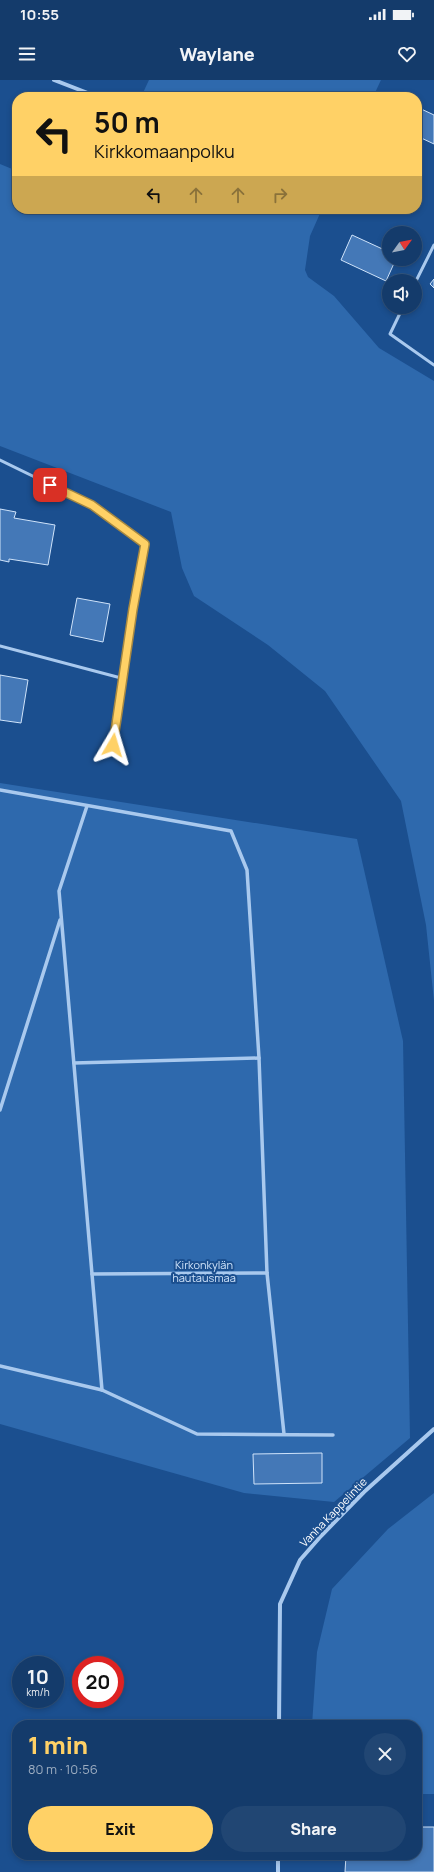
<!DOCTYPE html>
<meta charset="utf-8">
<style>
body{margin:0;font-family:Manrope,sans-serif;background:#214673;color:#f1f3f6;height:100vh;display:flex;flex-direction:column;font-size:15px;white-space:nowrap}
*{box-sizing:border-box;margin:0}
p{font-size:13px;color:#9dadc1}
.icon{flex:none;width:22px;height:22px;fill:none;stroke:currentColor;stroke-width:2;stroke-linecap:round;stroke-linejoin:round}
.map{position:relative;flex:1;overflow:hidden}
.sheet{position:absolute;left:12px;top:1640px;width:410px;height:140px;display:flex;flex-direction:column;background:#143b6b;border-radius:16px;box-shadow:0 2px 6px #0003,0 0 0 1px #33557e}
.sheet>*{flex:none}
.guide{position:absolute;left:12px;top:12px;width:410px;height:122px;border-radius:16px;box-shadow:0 2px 6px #0003,0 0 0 1px #33557e;background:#ffd166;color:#111;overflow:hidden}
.needle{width:26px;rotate:57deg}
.fabs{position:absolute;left:382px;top:146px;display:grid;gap:8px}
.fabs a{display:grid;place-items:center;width:40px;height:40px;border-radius:50%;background:#143b6b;box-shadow:0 2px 6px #0003,0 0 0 1px #33557e;font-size:20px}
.speed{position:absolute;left:12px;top:1576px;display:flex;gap:8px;font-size:20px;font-weight:700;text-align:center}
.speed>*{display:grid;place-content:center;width:52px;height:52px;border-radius:50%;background:#143b6b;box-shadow:0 2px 6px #0003,0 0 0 1px #33557e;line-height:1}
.speed small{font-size:10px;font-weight:400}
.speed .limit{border:6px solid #d22;background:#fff;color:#111}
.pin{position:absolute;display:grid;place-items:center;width:34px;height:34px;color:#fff;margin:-17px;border-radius:8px;box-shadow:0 2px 6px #0006}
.me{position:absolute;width:44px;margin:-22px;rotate:7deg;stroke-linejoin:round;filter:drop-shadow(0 0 3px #0008)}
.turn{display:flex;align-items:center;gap:14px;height:84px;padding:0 16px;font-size:18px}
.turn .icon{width:52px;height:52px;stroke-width:2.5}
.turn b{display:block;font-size:28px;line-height:34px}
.lanes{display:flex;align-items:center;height:38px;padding:0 16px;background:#0003;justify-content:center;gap:20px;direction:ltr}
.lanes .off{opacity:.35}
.round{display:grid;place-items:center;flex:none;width:42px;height:42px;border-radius:21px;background:#214673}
.headline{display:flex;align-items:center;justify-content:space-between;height:68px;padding:0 16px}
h1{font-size:24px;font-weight:800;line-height:30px;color:#ffd166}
.button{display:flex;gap:8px;margin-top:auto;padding:8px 16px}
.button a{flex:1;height:46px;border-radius:24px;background:#ffd166;color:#111;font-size:16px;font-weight:800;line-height:46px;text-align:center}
.button a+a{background:#214673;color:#f1f3f6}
.status{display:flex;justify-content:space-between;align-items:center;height:28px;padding:0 20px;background:#143b6b;direction:ltr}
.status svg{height:11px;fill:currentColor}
header{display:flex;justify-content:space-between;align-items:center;height:52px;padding:0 16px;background:#143b6b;font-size:18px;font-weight:800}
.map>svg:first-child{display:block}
</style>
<div class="status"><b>10:55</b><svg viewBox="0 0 49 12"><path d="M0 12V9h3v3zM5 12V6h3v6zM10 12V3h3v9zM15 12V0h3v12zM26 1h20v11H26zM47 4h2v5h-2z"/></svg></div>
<header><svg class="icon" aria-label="menu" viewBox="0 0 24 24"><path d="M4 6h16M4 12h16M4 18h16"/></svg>Waylane<svg class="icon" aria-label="heart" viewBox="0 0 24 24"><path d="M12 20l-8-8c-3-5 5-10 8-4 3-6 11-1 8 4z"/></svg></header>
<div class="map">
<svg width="434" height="1792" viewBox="0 0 434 1792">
<rect width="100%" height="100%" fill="#1b4f8f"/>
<!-- green -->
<g fill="#2e69ad">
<polygon points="149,0 381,0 373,17 141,17"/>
<polygon points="0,84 17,91 17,129 322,129 310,156 305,190 308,197 334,216 379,268 434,301 434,921 426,845 401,721 325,611 268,565 194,516 182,488 171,432 0,366"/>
<polygon points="0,703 357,759 403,961 410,1358 334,1422 244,1413 0,1344"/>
<polygon points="434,1413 434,1714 417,1714 417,1645 312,1645 317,1572 332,1509 388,1449"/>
</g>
<!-- building -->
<g fill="#4478b7" stroke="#cfe3fa">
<polygon points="417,27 434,35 434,64 417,56"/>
<polygon points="352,155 389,172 389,179 396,179 386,201 341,180"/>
<polygon points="434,199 434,208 430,204"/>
<polygon points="0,429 16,432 14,438 55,445 48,485 9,479 9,482 0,480"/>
<polygon points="77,518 110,524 103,562 70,555"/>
<polygon points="0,595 28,600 21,643 0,640"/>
<polygon points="322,1373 322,1403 254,1404 253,1374"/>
<polygon points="417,1747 434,1747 434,1792 345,1792 346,1775 417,1775"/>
</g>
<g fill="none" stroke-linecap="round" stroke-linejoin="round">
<!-- service -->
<g stroke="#a9c9ee" stroke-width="3">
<polyline points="415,203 434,165"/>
<polyline points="403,227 390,254 434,285"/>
<polyline points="0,380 92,425 145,464 133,529 113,665"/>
<polyline points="0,566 121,598"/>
</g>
<!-- pedestrian -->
<g stroke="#a9c9ee" stroke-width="3.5">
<polyline points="0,710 231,751 247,790 259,978 267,1193 284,1354"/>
<polyline points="87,726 59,811 102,1310"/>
<polyline points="74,983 259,978"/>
<polyline points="0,1030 60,840"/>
<polyline points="92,1194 267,1193"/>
<polyline points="0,1286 102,1310 197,1354 333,1355"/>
</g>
<!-- minor -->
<g stroke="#a9c9ee" stroke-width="4">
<polyline points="54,0 98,17"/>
<polyline points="279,1645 280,1524 300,1480 321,1456 364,1412 434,1349"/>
<polyline points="278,1792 278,1775"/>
</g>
</g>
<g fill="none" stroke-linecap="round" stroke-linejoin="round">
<!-- route casing -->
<g stroke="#a68842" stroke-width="10">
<polyline id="route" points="50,405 92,425 145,464 133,529 113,665"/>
</g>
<!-- route -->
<use href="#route" stroke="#ffd166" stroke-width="7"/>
</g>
<g text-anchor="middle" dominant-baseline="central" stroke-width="4" stroke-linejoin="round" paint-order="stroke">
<!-- park labels -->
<g font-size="11" fill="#cfe3fa" stroke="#1b4f8f">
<text x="204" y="1184">Kirkonkylän<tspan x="204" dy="13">hautausmaa</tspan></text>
</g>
<!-- street labels -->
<g font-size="11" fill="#fff" stroke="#1b4f8f">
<text transform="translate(333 1432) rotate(-46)">Vanha Kappelintie</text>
</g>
</g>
</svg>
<div class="fabs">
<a><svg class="needle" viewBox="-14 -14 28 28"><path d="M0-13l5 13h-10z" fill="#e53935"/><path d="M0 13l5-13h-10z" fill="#9dadc1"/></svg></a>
<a><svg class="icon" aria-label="sound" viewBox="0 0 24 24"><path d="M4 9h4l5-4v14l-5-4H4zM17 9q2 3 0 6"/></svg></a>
</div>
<div class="speed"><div>10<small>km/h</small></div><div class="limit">20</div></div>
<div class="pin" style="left:50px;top:405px;background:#d93025"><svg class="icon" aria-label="arrive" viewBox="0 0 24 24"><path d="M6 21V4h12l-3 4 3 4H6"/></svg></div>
<svg class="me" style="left:113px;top:665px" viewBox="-20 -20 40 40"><path d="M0-17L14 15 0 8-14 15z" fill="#ffd166" stroke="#fff" stroke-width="4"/></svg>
<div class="guide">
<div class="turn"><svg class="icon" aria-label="left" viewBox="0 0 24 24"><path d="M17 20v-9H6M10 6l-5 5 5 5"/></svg><div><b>50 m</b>Kirkkomaanpolku</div></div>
<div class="lanes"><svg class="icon" aria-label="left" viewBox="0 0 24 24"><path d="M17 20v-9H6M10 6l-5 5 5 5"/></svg><svg class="icon off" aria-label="ahead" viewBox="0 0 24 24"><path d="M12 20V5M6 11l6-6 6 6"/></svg><svg class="icon off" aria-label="ahead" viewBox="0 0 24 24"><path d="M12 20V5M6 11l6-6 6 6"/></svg><svg class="icon off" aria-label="right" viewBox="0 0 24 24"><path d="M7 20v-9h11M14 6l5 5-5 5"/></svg></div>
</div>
<section class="sheet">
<div class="headline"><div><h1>1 min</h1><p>80 m · 10:56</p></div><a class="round"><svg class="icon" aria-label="close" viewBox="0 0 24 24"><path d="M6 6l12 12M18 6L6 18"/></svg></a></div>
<div class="button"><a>Exit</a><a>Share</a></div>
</section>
</div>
